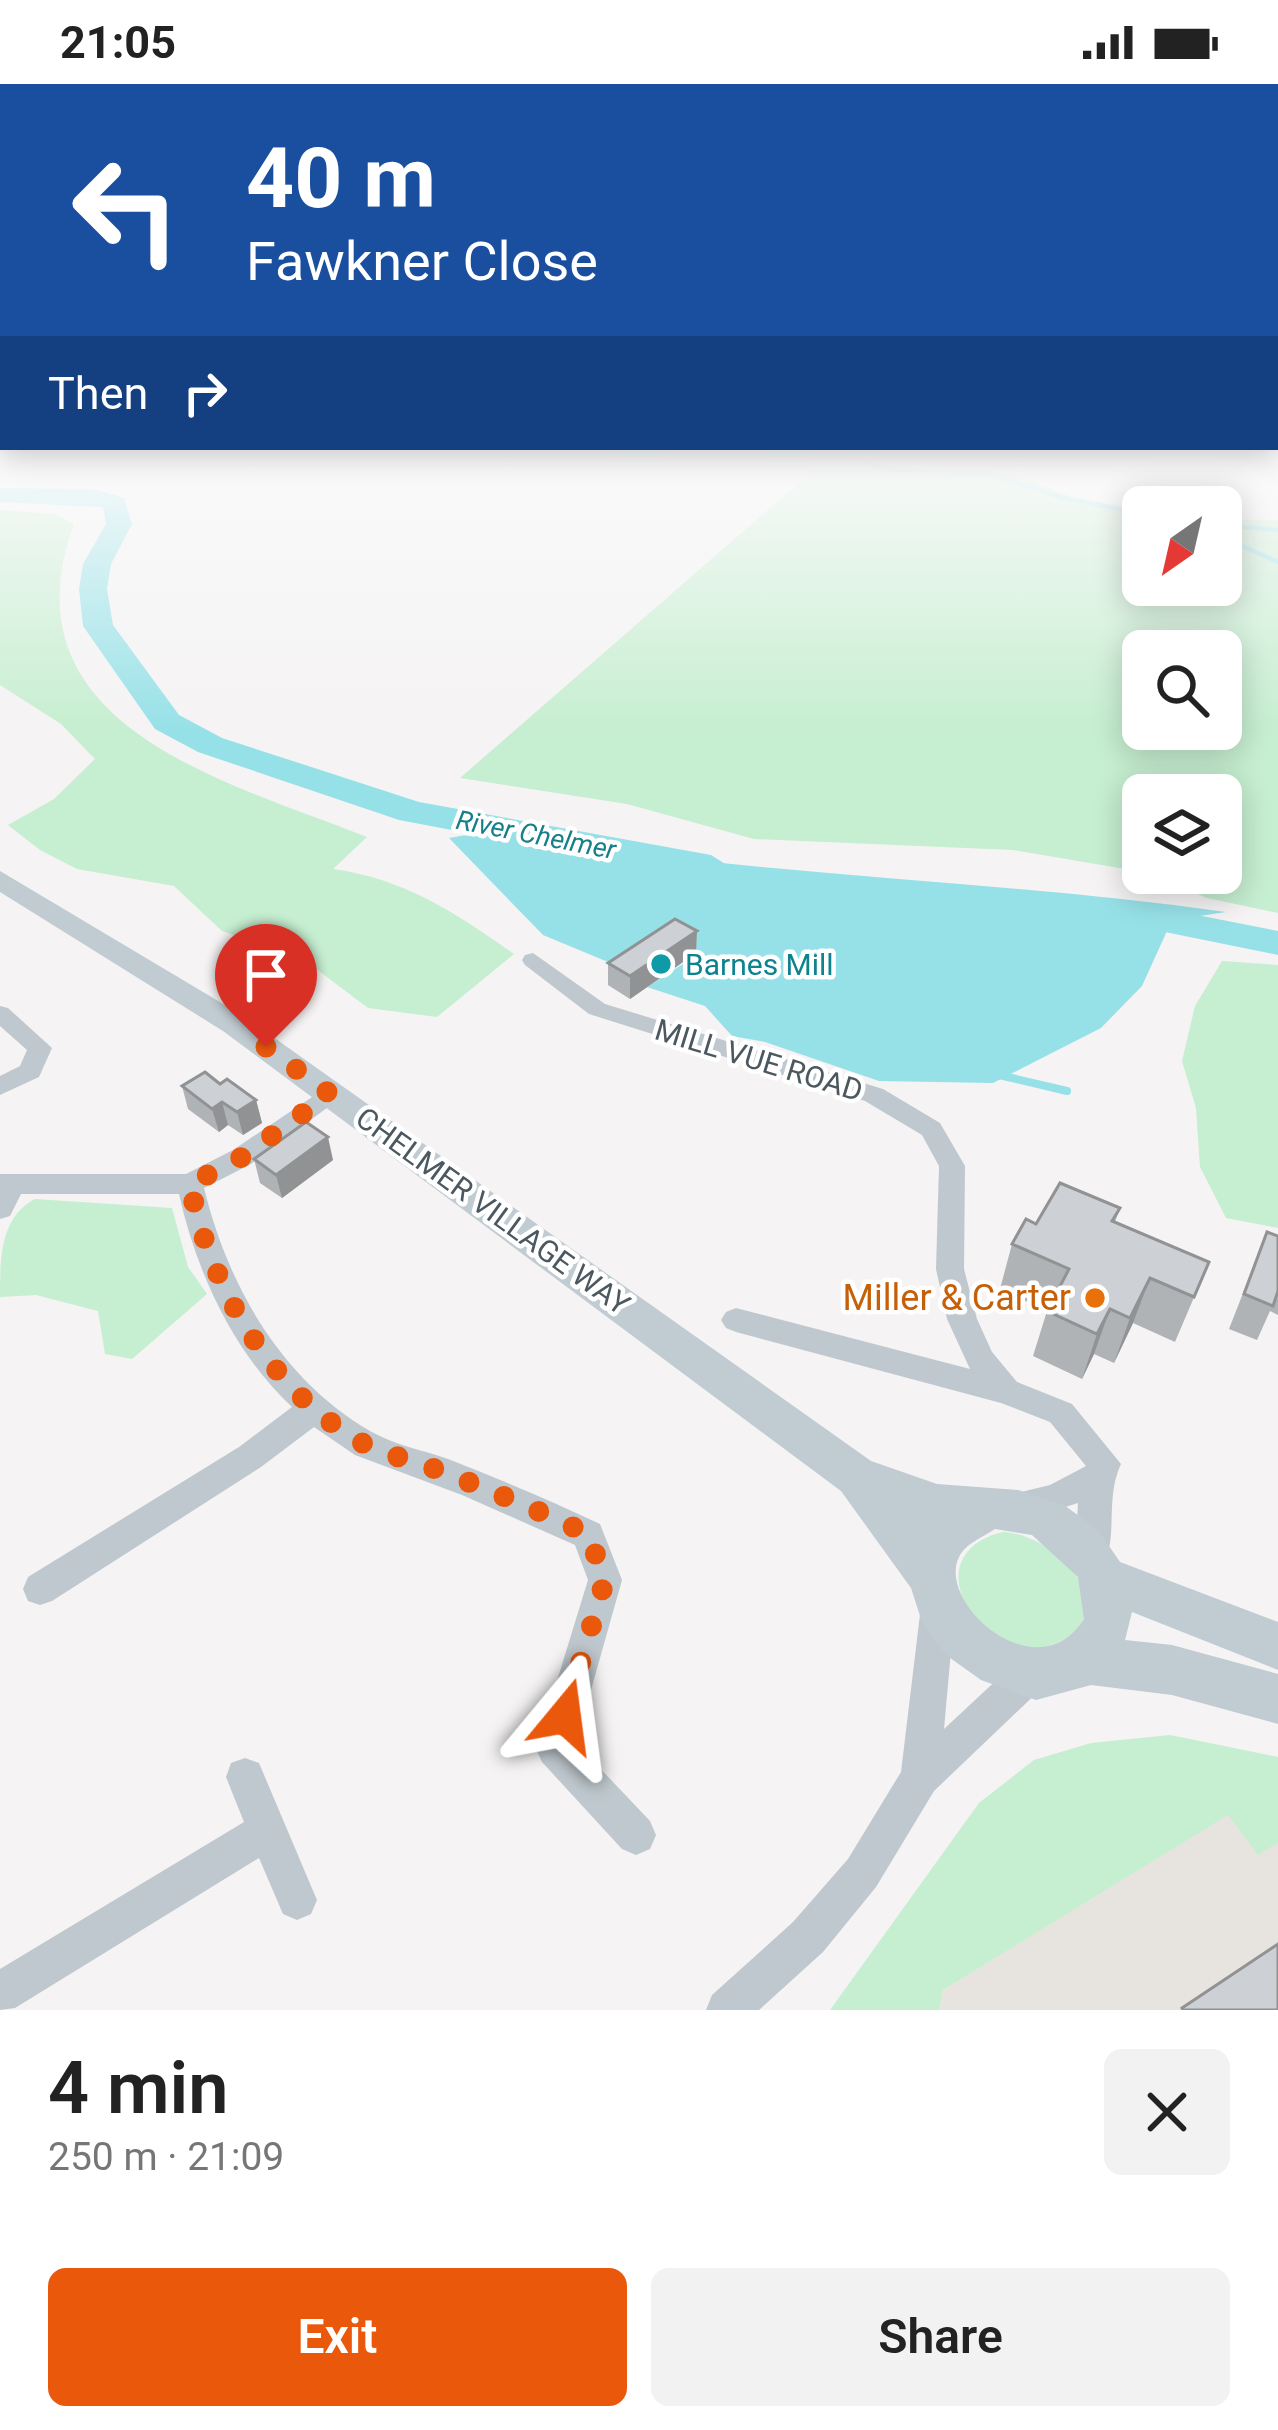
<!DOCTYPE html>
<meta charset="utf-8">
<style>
body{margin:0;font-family:Roboto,sans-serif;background:#f2f2f2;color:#222;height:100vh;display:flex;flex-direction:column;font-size:45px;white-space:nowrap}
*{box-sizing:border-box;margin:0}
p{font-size:39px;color:#767676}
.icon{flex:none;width:66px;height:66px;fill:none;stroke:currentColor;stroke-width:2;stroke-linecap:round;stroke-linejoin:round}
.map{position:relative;height:1926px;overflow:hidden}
.drawer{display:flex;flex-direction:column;background:#fff;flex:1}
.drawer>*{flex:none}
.top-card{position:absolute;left:0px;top:0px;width:1278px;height:366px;box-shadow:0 6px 30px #0003;background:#1a4fa0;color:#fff;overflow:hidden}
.needle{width:78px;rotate:214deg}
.buttons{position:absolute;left:1122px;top:402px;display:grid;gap:24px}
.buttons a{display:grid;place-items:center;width:120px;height:120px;border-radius:18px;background:#fff;box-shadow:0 6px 30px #0003;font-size:60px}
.pin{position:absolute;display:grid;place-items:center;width:102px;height:102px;color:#fff;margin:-123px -51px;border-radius:50% 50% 50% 0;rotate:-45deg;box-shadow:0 0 12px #0007}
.pin .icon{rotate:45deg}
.me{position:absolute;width:132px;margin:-66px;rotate:16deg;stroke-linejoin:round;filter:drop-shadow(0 0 9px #0008)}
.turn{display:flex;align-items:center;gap:42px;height:252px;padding:0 48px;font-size:54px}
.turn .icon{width:156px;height:156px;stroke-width:2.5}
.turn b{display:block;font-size:84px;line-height:102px}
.then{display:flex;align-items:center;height:114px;padding:0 48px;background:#0003;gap:24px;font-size:45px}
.round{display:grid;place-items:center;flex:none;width:126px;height:126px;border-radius:18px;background:#f2f2f2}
.headline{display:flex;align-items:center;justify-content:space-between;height:204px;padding:0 48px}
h1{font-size:72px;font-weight:600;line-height:90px}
.action{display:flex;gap:24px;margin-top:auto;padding:24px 48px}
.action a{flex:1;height:138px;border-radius:18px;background:#ea580c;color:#fff;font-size:48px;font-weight:600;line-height:138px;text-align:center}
.action a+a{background:#f2f2f2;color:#222}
.status{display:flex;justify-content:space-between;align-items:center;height:84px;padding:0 60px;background:#fff;direction:ltr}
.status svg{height:33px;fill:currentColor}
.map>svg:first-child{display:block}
</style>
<div class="status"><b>21:05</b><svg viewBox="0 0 49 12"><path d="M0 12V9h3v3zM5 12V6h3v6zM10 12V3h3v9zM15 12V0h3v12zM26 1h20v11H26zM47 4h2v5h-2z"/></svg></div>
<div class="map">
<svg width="1278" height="1926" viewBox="0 0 1278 1926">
<rect width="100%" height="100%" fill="#f5f3f3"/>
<!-- commercial -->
<polygon fill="#e7e4df" points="1229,1730 1258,1770 1278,1759 1278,1926 939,1926 943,1906"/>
<!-- green -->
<g fill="#c6eed0" fill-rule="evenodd">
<path d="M824,377L1014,390L1073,413L1143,426V501H1221V435L1278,436V829L1207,814L1147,789H1221V711H1143V788L1013,766L754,755L627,720L460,694ZM1221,567V645H1143V567Z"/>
<path d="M0,426L54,430L74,440C0,642 228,698 367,753L333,785C405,795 456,829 514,870L437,933L368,924L303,875L222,847L174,802L77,785L40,766L8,741L54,715L95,675L61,640L0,601Z"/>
<polygon points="1222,877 1278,881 1278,1144 1226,1134 1200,1083 1196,1024 1182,977 1195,922"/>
<path d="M35,1115L172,1124L188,1183L207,1210L132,1275L105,1270L98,1227L36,1211L0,1213C0,1175 0,1133 35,1115Z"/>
<path d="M1003,1448C1055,1450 1125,1523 1061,1557C991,1594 904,1472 1003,1448Z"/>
<polygon points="1170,1651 1278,1673 1278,1759 1258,1771 1228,1731 943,1906 939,1926 830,1926 979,1719 1034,1676 1091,1659"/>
</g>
<!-- water -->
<path fill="#96e1e7" d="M495,746C732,793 981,793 1226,828L1172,836L1142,902L1101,944L993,999L879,997L765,958L732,952L705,922L647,903L697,871L661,852L608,878L543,851L449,754Z"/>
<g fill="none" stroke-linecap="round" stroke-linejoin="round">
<!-- stream-far2 -->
<g stroke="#96e1e7" stroke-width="4.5">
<polyline points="610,377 660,377"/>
<polyline points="769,377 806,377"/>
<polyline points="858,377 894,387 990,390 1063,414 1143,430"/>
<polyline points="1221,441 1278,446"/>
<polyline points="1221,443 1242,462 1278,478"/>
</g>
<!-- stream-far1 -->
<polyline stroke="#96e1e7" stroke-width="6" points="469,742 480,755"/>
<!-- stream -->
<polyline stroke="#96e1e7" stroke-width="8" points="999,991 1067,1007"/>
<!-- river -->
<g fill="#96e1e7" fill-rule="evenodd">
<polygon points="0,404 94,405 124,414 132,440 111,480 107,505 113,541 179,631 222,654 419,718 711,771 730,783 711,795 399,736 198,668 155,645 83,542 79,505 83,480 106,440 103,423 0,418"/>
<polygon points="1110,814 1278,847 1278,871 1096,834 1090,826 1096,818"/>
</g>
<!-- street -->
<g fill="#bfc8ce" fill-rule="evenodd">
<path d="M533,869L605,920L883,1005L940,1039L965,1082L964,1185L977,1235L992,1268L1017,1298L1072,1320L1121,1380C1105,1414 1118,1449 1104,1481L1092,1486L1080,1481L1075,1470L1078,1419L1021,1437L1009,1433L1004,1422L1009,1411L1050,1401L1086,1382L1050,1338L1001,1319L736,1248L726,1244L721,1236L726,1228L736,1224L970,1285L947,1235L936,1185L939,1082L922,1051L865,1017L589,930L525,881L522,876L525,871Z"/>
<polygon points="0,922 8,924 52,964 39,993 0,1011 0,992 20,982 27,966 0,942"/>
<path d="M330,1001L339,1003L342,1009L339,1015L251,1080L204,1104C228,1202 281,1295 370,1347C394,1361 423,1366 448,1375C499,1395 550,1416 600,1440L622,1496L576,1659L650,1737L656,1751L650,1765L636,1771L622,1765L542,1678L536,1665L588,1496L575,1461L462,1411L355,1371L314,1343L261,1383L52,1517L40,1521L28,1517L23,1505L28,1493L239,1363L292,1323C233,1268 196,1187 179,1110H21L10,1132L0,1135V1090H186L233,1066Z"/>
<polygon points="938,1505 950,1510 955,1522 944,1645 1018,1576 1031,1571 1044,1576 1049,1589 1044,1602 934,1707 876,1803 823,1868 759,1926 706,1926 712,1911 793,1838 848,1775 901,1688 921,1522 926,1510"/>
<polygon points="245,1674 259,1679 311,1802 317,1816 311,1830 297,1836 283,1830 259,1774 15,1924 0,1926 0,1885 244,1738 226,1693 231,1679"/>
</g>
<!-- secondary -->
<path fill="#c0cbd2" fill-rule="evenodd" d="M0,787L245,933L871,1377L937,1400L1018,1406L1064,1421L1098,1446L1120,1478L1278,1538V1586L1132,1528L1125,1556L1172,1561L1278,1590V1640L1172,1611L1091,1601L1036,1616L981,1596L946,1571L922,1538L911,1504L841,1407L223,947L0,808ZM995,1445L1032,1451L1078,1493L1084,1535C1037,1609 936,1519 959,1473C965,1460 983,1453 995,1445Z"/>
</g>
<!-- wall -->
<g fill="#b0b3b6">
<polygon points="696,869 630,915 608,901 608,879"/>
<polygon points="220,1000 256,1016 262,1039 243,1051 228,1041 219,1048 188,1025 182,1002"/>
<polygon points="254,1075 333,1076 282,1114 260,1099"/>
<polygon points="1120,1124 1115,1138 1209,1178 1175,1258 1133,1239 1114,1279 1094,1270 1082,1295 1033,1272 1047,1227 1000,1205 1012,1160 1036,1140"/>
<polygon points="1267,1148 1278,1152 1278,1231 1270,1227 1257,1256 1229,1245"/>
</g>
<!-- shaded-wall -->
<g fill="#909294">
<polygon points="697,847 696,869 630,915 630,892"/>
<polygon points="256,1016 262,1039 243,1051 237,1028"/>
<polygon points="222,1018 228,1041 219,1048 212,1025"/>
<polygon points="328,1053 333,1076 282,1114 276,1091"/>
<polygon points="1150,1194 1133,1239 1114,1279 1130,1234"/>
<polygon points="1110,1225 1094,1270 1082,1295 1097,1250"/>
</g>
<!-- building -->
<g fill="#cdd0d4" stroke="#909294" stroke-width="3">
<polygon points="675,835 697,847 630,892 608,879"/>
<polygon points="205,988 220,1000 227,995 256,1016 237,1028 222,1018 212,1025 182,1002"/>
<polygon points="306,1038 328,1053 276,1091 254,1075"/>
<polygon points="1060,1099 1120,1124 1112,1137 1209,1178 1194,1213 1150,1194 1130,1234 1110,1225 1097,1250 1047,1227 1069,1185 1012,1160 1026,1135 1036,1140"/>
<polygon points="1267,1148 1278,1152 1278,1207 1273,1222 1244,1210"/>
<polygon points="1278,1860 1278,1926 1183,1926 1182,1924"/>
</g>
<!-- sky -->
<linearGradient id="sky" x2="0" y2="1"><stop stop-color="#87c6e8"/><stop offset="0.58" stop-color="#fafafa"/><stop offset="1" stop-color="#fafafa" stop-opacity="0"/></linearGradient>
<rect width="1278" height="647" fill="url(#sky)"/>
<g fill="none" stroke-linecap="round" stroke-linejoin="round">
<!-- route -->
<path stroke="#ea580c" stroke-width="21" stroke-dasharray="0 37.8" d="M266,963L330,1010L242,1073L190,1100C208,1198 269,1304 357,1356C380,1370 410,1375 435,1385C487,1405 538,1426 588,1450L605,1496L565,1632"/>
</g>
<!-- markers -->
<circle fill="#0f9aa8" stroke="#fff" stroke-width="4.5" cx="661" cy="880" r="12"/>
<circle fill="#e8710a" stroke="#fff" stroke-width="4.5" cx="1095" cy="1214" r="12"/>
<g text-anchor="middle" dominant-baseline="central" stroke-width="9" stroke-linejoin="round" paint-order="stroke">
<!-- far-water labels -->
<g font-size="27" font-style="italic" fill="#167f88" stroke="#fff">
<text transform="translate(536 751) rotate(11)">River Chelmer</text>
</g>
<!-- culture labels -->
<g font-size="30" fill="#0d838f" stroke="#fff" text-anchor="start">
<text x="685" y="880">Barnes Mill</text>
</g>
<!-- street labels -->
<g font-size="30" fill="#4b585f" stroke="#fff">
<text transform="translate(759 976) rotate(17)">MILL VUE ROAD</text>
<text transform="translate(493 1127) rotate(36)">CHELMER VILLAGE WAY</text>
</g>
<!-- near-food labels -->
<g font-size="36" fill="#c56008" stroke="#fff" text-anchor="end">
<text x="1071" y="1214">Miller &amp; Carter</text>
</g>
</g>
</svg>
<div class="buttons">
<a><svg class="needle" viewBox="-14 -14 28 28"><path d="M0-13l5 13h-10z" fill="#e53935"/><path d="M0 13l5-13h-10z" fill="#767676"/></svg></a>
<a><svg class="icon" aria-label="search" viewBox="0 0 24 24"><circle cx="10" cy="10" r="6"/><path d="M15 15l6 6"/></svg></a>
<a><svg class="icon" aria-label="layers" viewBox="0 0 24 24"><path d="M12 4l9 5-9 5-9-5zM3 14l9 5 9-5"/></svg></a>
</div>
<div class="pin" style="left:266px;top:963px;background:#d93025"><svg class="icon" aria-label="arrive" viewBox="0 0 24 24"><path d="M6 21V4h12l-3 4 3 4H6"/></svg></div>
<svg class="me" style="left:565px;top:1632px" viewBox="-20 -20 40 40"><path d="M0-17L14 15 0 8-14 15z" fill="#ea580c" stroke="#fff" stroke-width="4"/></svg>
<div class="top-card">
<div class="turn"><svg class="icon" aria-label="left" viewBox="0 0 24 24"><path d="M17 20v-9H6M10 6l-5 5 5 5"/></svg><div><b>40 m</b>Fawkner Close</div></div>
<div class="then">Then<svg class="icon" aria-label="right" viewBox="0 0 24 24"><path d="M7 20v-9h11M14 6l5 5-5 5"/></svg></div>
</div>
</div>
<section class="drawer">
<div class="headline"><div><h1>4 min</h1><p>250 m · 21:09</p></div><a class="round"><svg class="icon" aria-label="close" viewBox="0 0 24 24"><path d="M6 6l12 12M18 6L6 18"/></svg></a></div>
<div class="action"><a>Exit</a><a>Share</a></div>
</section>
